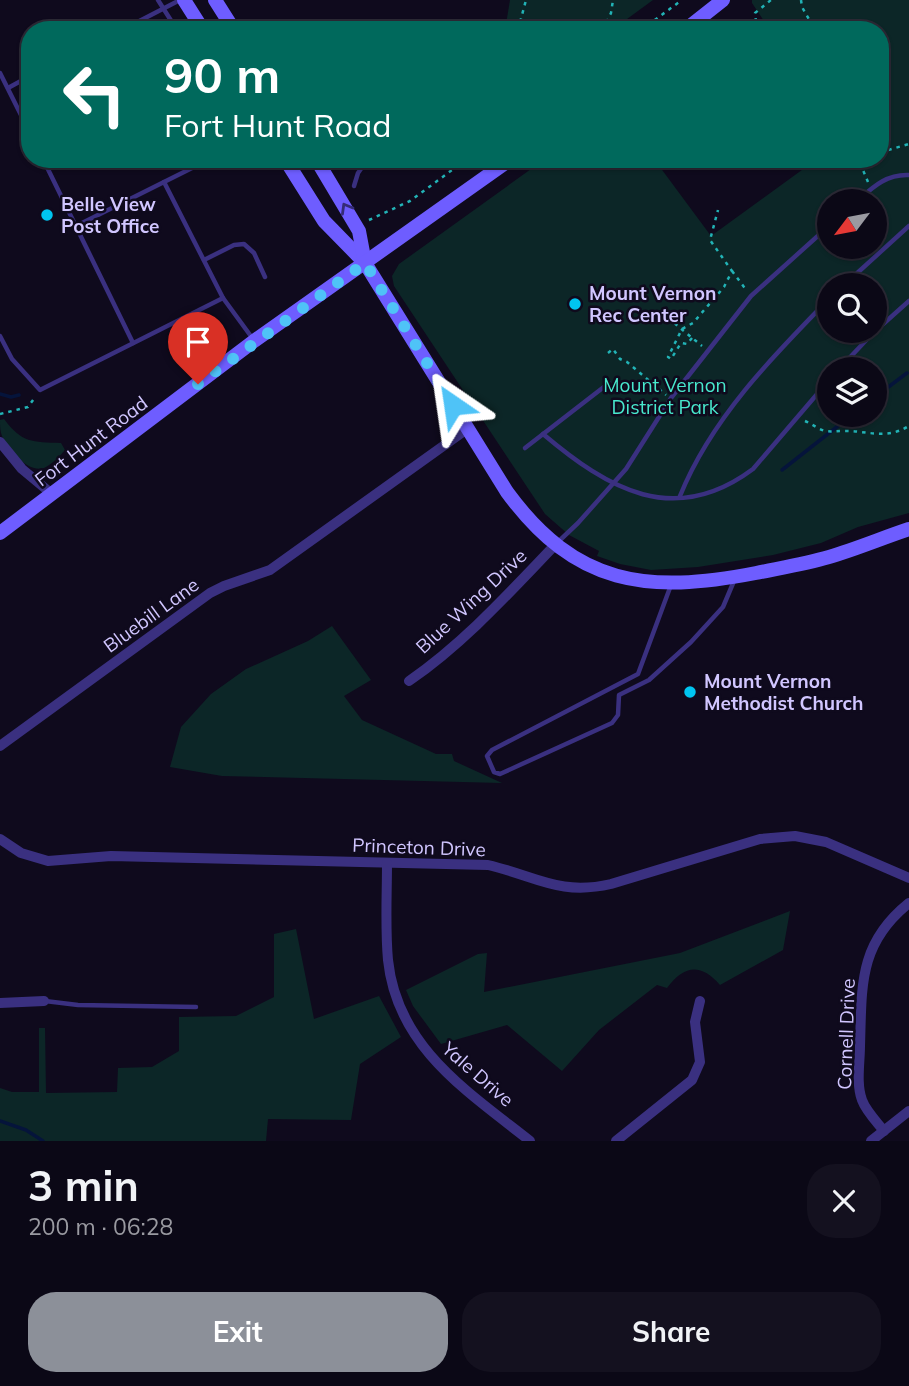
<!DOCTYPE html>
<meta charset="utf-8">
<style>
body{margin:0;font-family:Mulish,sans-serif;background:#14111f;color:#f1f3f6;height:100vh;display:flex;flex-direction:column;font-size:26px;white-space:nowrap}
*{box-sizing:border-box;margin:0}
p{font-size:23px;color:#9a9aa1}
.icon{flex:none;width:38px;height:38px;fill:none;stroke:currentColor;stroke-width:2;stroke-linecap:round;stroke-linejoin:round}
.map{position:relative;height:1141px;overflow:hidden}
.side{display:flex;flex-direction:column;background:#0b0816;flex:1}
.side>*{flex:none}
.hud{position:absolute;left:21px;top:21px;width:868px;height:147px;border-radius:28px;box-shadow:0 2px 5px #0004,0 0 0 2px #2b2935;background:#00695c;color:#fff;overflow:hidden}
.needle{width:46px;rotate:238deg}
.controls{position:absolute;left:817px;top:189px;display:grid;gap:14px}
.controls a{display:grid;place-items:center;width:70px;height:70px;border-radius:50%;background:#0b0816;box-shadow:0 2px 5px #0004,0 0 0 2px #2b2935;font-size:35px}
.pin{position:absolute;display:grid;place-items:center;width:60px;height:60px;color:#fff;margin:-72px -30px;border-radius:50% 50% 50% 0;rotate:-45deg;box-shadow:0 0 7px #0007}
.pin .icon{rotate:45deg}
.me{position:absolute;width:77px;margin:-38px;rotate:328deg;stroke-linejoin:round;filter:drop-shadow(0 0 5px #0008)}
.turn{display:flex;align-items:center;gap:24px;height:147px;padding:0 28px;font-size:32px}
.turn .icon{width:91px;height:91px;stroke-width:2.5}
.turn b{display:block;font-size:49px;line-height:60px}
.round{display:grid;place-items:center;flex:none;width:74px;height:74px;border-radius:28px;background:#14111f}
.overview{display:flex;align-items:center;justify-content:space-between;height:119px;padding:0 28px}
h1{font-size:42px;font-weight:700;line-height:52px}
.cta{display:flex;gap:14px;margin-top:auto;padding:14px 28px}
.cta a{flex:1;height:80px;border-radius:28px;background:#8c9099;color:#fff;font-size:28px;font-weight:700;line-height:80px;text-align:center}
.cta a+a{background:#14111f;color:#f1f3f6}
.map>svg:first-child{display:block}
</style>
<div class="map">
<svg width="909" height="1141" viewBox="0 0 909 1141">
<rect width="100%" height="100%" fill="#0f0a1d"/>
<!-- green -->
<g fill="#0c2627" fill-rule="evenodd">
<polygon points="510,0 653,0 612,30 505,30"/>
<path d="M752,0H909V513L858,527L821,543L773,555L698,567L651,570L620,564L597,556L599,551L569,535L545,514L394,286L392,276L399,264L545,159H654L711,236L817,159H880V30H770L752,3ZM830,201H875V247H830ZM830,285H875V331H830ZM830,369H875V415H830Z"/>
<path d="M4,419C22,443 32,442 61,443L65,450C60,456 51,465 44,468C27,473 8,449 2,436C0,431 0,426 0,420Z"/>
<polygon points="332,626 371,680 344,696 362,720 436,754 452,754 454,761 502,783 222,776 170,767 181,727 211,694 246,669 308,641"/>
<path d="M790,911L783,950L720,985C701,963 684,965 667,988L657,985L599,1030L562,1071L507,1025L441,1044L413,1006L406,990L478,954L487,953L484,992L680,953Z"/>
<polygon points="296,929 314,1019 379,996 401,1037 360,1064 351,1120 268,1119 266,1141 0,1141 0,1088 12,1092 39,1092 39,1028 45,1028 46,1093 117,1092 118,1068 152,1067 179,1051 179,1017 236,1016 274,997 274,934"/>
</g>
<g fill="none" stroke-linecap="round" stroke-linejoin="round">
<!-- stream -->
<g stroke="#05143b" stroke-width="3.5">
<polyline points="0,394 11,397 19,395"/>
<polyline points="875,397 907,373"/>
<polyline points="782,470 852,415"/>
<polyline points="0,1121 26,1130 43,1141"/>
</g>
<!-- path -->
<g stroke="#22b3b6" stroke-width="2.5" stroke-dasharray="3.5 5" stroke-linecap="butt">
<polyline points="801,0 802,7 815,30"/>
<polyline points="518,30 526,0"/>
<polyline points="603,30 611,13 613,0"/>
<polyline points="641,30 682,0"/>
<polyline points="757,30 755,13 771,0"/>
<polyline points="880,148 888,150 909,144"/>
<polyline points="783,161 799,159"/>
<polyline points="868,182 863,170 873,159"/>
<polyline points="369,220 410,201 467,159"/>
<polyline points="732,271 747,291"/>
<polyline points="668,318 702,346"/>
<polyline points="692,338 687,344 681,343 671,359 668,357 682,329 693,323 724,287 732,271 710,240 718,210"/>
<polyline points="608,353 613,349 620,359 627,362 666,395"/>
<polyline points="0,414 28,407 36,396"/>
<path d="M805,421C812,424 818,429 825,431C832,432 835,431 842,431C865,430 885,440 907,427L909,429"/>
</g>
<!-- service -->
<g stroke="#3a3080" stroke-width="4.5">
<polyline points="158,0 177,30"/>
<polyline points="122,30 180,0"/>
<polyline points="0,73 30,133"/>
<polyline points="8,88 30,76"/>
<polyline points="43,159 133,343"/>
<polyline points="164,182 223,298 253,339"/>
<polyline points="354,186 358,173 368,159"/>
<path d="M857,201C873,187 886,174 909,175"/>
<polyline points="76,226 210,159"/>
<polyline points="204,260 234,245 244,244 254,253 265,277"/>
<polyline points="844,285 909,226"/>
<polyline points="0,336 12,359 40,390 223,298"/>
<polyline points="839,369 872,334 909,301"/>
<path d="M543,434C608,489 674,528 753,469L830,379"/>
<polyline points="525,448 609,383"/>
<path d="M680,496C711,419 772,357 830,298"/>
<polyline points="558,542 578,523 626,469 671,398 751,296 830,225"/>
<polyline points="671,585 638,674 492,750 487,756 494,772 500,774 612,723 618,715 619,695 649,680 691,642 723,607 734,581"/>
<polyline points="45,1001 78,1005 196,1007"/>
</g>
<!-- minor -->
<g stroke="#3a3080" stroke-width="10">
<polyline points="0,442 22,469 52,494"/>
<path d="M409,681C464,643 509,593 555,545"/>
<polyline points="0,746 210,593 224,586 270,570 467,429"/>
<path d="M0,839L21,853L48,861L111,856L488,865C536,876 559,896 611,884L760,839L795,836L826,842L909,878"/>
<path d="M387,863C387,895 385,928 388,960C397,1047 467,1091 530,1141"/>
<polyline points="0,1003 44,1001"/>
<path d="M884,1131C876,1121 866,1111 862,1100C856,1084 860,1062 860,1046C862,986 858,944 909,903"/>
<polyline points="616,1141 692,1080 700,1062 695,1022 700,1001"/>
<polyline points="871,1141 909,1111"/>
</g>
<!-- secondary -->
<g stroke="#6e5dff" stroke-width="14">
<polyline points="184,0 203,30"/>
<polyline points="215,0 234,30"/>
<polyline points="685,30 723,0"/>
<path d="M285,159L324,221L365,263L507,492C576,586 647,594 756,573C780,568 805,564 829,557C856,549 882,538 909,529"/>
<polyline points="316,159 359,231 365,263"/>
<polyline points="0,533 254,341 511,159"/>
</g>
</g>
<!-- one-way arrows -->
<defs><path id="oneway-chevron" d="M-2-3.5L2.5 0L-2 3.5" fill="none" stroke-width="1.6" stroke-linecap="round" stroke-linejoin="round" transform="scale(1.75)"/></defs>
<use stroke="#352b77" href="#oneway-chevron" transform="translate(346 208) rotate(-120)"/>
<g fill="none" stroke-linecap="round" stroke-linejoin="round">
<!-- route -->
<polyline stroke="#4fc3f7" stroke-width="12" stroke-dasharray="0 21.6" points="198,384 365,263 453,405"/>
</g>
<!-- markers -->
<g fill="#00c5f1" stroke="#0f0a1d" stroke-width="2.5">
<circle cx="47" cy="215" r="7"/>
<circle cx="575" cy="304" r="7"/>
<circle cx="690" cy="692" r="7"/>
</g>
<g text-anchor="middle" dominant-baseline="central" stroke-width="5" stroke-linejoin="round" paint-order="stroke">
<!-- poi labels -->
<g font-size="19" font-weight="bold" fill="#d1c6ff" stroke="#0f0a1d" text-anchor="start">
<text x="61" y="204">Belle View<tspan x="61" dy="22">Post Office</tspan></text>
<text x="589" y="293">Mount Vernon<tspan x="589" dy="22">Rec Center</tspan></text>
<text x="704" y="681">Mount Vernon<tspan x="704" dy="22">Methodist Church</tspan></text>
</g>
<!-- park labels -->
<g font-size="19" fill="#48e8cd" stroke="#0f0a1d">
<text x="665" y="385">Mount Vernon<tspan x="665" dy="22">District Park</tspan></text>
</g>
<!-- street labels -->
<g font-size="19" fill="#d1c6ff" stroke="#0f0a1d">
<text transform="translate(91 441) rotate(-37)">Fort Hunt Road</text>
<text transform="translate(471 601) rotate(-43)">Blue Wing Drive</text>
<text transform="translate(151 615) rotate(-36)">Bluebill Lane</text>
<text transform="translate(419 847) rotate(2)">Princeton Drive</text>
<text transform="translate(846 1034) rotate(-88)">Cornell Drive</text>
<text transform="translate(478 1074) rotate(41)">Yale Drive</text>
</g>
</g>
</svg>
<div class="controls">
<a><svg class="needle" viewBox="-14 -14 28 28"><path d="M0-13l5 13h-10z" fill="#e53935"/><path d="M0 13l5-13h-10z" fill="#9a9aa1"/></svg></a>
<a><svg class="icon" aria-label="search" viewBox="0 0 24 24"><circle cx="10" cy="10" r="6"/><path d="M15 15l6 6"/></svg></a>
<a><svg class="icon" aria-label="layers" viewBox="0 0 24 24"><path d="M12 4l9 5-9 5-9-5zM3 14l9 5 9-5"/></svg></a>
</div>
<div class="pin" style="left:198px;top:384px;background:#d93025"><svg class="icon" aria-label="arrive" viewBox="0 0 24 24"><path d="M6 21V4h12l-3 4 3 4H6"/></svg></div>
<svg class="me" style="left:453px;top:405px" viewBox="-20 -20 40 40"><path d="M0-17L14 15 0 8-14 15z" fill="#4fc3f7" stroke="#fff" stroke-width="4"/></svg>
<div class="hud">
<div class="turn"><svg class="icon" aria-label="left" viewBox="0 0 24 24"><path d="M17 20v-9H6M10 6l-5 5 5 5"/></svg><div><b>90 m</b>Fort Hunt Road</div></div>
</div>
</div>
<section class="side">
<div class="overview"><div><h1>3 min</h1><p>200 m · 06:28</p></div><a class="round"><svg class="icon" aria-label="close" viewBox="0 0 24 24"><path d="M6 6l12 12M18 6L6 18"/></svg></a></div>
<div class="cta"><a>Exit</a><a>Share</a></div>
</section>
